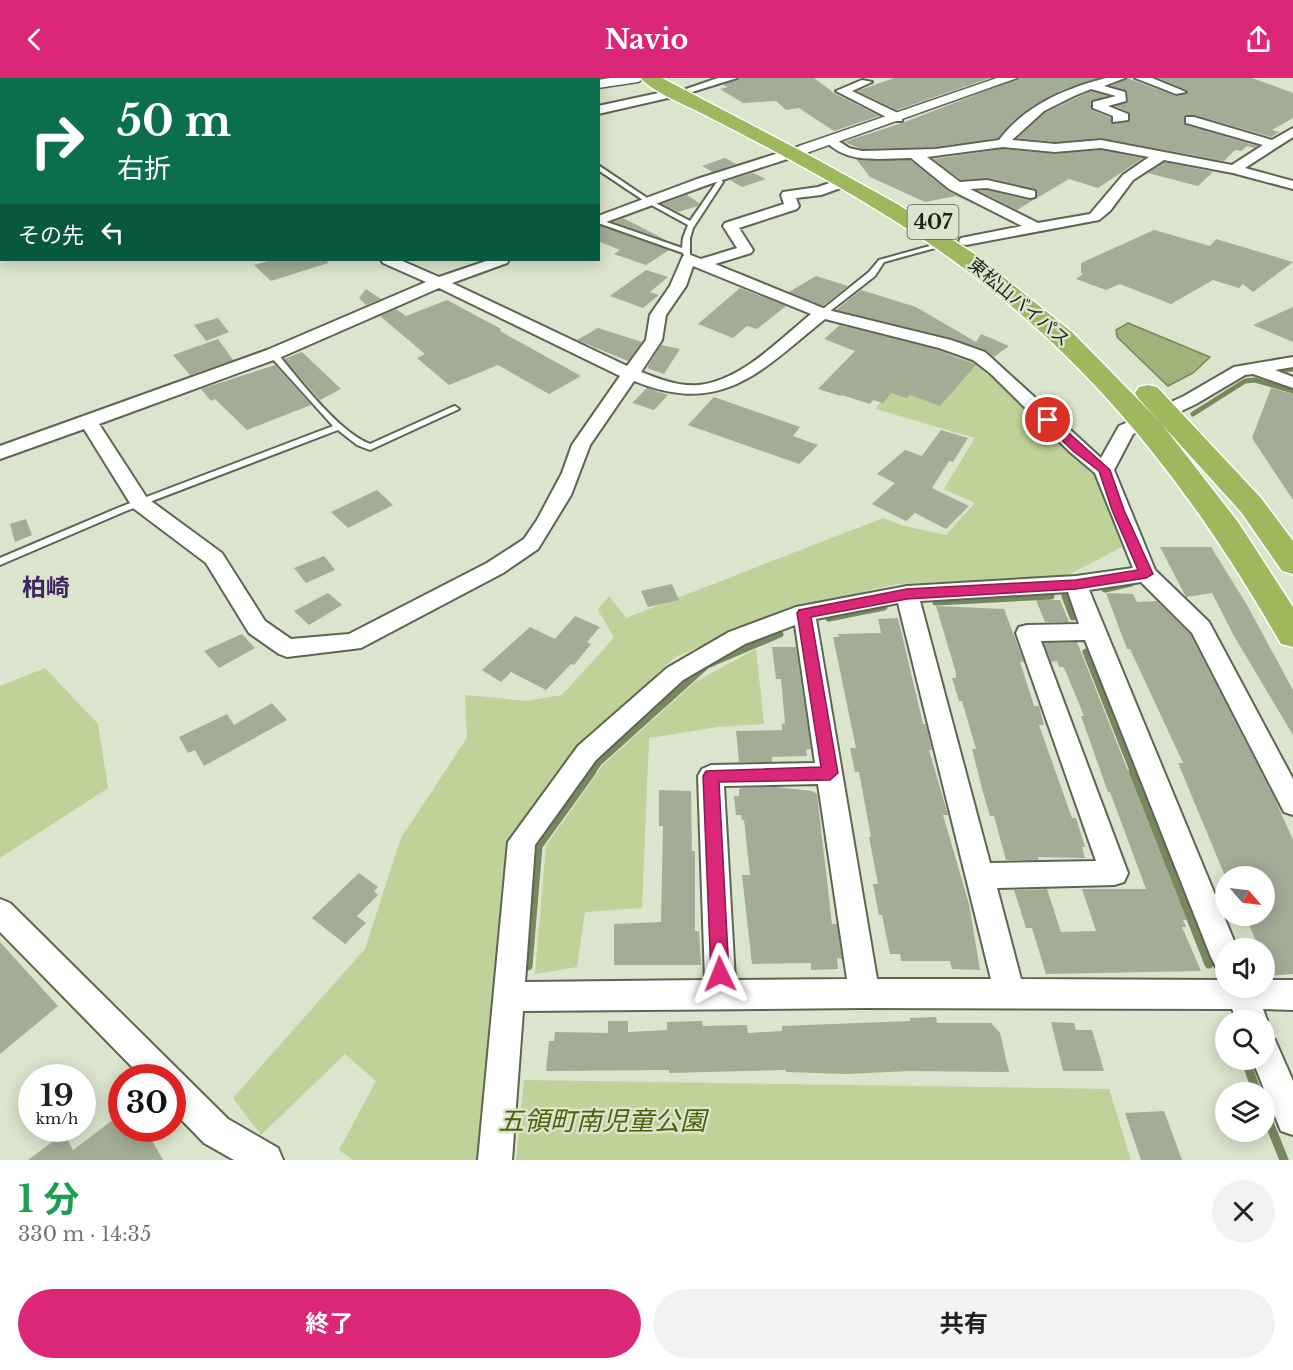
<!DOCTYPE html>
<html lang="ja">
<meta charset="utf-8">
<style>
body{margin:0;font-family:"Libre Baskerville","Noto Sans JP",serif;background:#f2f2f2;color:#202124;height:100vh;display:flex;flex-direction:column;font-size:22px;white-space:nowrap}
*{box-sizing:border-box;margin:0}
p{font-size:20px;color:#757577}
.icon{flex:none;width:33px;height:33px;fill:none;stroke:currentColor;stroke-width:2;stroke-linecap:round;stroke-linejoin:round}
.map{position:relative;height:1082px;overflow:hidden}
.sheet{display:flex;flex-direction:column;background:#fff;flex:1}
.sheet>*{flex:none}
.hud{position:absolute;left:0px;top:0px;width:600px;height:183px;box-shadow:0 3px 15px #0003;background:#0b6e4f;color:#fff;overflow:hidden}
.needle{width:39px;rotate:118deg}
.tools{position:absolute;left:1215px;top:788px;display:grid;gap:12px}
.tools a{display:grid;place-items:center;width:60px;height:60px;border-radius:50%;background:#fff;box-shadow:0 3px 15px #0003;font-size:30px}
.speed{position:absolute;left:18px;top:986px;display:flex;gap:12px;font-size:30px;font-weight:700;text-align:center}
.speed>*{display:grid;place-content:center;width:78px;height:78px;border-radius:50%;background:#fff;box-shadow:0 3px 15px #0003;line-height:1}
.speed small{font-size:15px;font-weight:400}
.speed .limit{border:9px solid #d22;background:#fff;color:#111}
.pin{position:absolute;display:grid;place-items:center;width:51px;height:51px;color:#fff;margin:-26px;border:3px solid #fff;border-radius:50%;box-shadow:0 2px 6px #0007}
.me{position:absolute;width:66px;margin:-33px;rotate:358deg;stroke-linejoin:round;filter:drop-shadow(0 0 4px #0008)}
.turn{display:flex;align-items:center;gap:21px;height:126px;padding:0 18px;font-size:27px}
.turn .icon{width:78px;height:78px;stroke-width:2.5}
.turn b{display:block;font-size:42px;line-height:51px}
.then{display:flex;align-items:center;height:57px;padding:0 18px;background:#0003;gap:12px;font-size:22px}
.round{display:grid;place-items:center;flex:none;width:63px;height:63px;border-radius:32px;background:#f2f2f2}
.overview{display:flex;align-items:center;justify-content:space-between;height:102px;padding:0 18px}
h1{font-size:36px;font-weight:700;line-height:45px;color:#1e9e55}
.primary-button{display:flex;gap:12px;margin-top:auto;padding:12px 18px}
.primary-button a{flex:1;height:69px;border-radius:36px;background:#db2777;color:#fff;font-size:24px;font-weight:700;line-height:69px;text-align:center}
.primary-button a+a{background:#f2f2f2;color:#202124}
header{display:flex;justify-content:space-between;align-items:center;height:78px;padding:0 18px;background:#db2777;color:#fff;font-size:27px;font-weight:700}
.map>svg:first-child{display:block}
</style>
<header><svg class="icon" aria-label="back" viewBox="0 0 24 24"><path d="M15 5l-7 7 7 7"/></svg>Navio<svg class="icon" aria-label="share" viewBox="0 0 24 24"><path d="M12 15V3M7 8l5-5 5 5M5 13v7h14v-7"/></svg></header>
<div class="map">
<svg width="1293" height="1082" viewBox="0 0 1293 1082">
<rect width="100%" height="100%" fill="#dbe4cc"/>
<!-- green -->
<g fill="#bed299">
<polygon points="962,276 976,280 1101,396 1104,419 1122,469 1064,499 897,506 786,532 675,579 577,670 516,755 477,1082 353,1082 339,1072 376,1003 345,976 261,1057 233,1020 365,871 401,760 467,660 465,617 527,623 562,617 614,560 598,532 609,518 626,540 883,440 904,448 946,457 975,425 944,411 975,360 876,331 904,288 952,306"/>
<polygon points="756,571 764,646 717,649 649,660 642,830 585,834 577,889 535,896 546,768 603,687 695,604"/>
<polygon points="45,590 98,646 108,710 0,780 0,608"/>
<polygon points="524,1002 1109,1011 1131,1082 516,1082"/>
</g>
<!-- water -->
<polygon fill="#9fb37b" stroke="#78875d" stroke-width="1.5" points="1128,245 1210,279 1193,295 1168,308 1117,259 1116,252"/>
<g fill="none" stroke-linecap="round" stroke-linejoin="round">
<!-- stream-far2 -->
<g stroke="#78875d" stroke-width="5">
<polyline points="1276,293 1293,291"/>
<polyline points="1193,336 1245,303 1255,302 1293,313"/>
</g>
<!-- stream-far1 -->
<g stroke="#78875d" stroke-width="7">
<polyline points="1105,511 1131,505"/>
<polyline points="1065,518 1073,539"/>
<polyline points="936,524 1051,518"/>
<polyline points="829,540 884,529"/>
<polyline points="1086,574 1134,695"/>
<polyline points="591,695 599,684 707,587 780,556"/>
</g>
<!-- stream -->
<g stroke="#78875d" stroke-width="9">
<polyline points="1133,693 1209,886"/>
<polyline points="528,888 538,768 592,693"/>
<polyline points="1245,981 1257,1014"/>
<polyline points="1264,1032 1284,1082"/>
</g>
</g>
<!-- building -->
<g fill="#a3ac95">
<polygon points="739,0 814,0 834,15 879,38 834,53 799,30 786,32 776,23 743,25 720,11 728,9 723,7"/>
<polygon points="894,0 990,0 897,32 857,13"/>
<polygon points="1019,0 1098,0 1060,13 1032,28 998,60 936,69 862,71 844,64 902,45"/>
<polygon points="1127,0 1176,18 1188,13 1158,0 1252,0 1293,15 1293,40 1272,52 1279,54 1271,59 1195,37 1184,37 1185,47 1257,68 1254,70 1247,68 1241,73 1235,72 1224,83 1101,60 1055,64 1017,60 1045,35 1091,13 1107,18 1091,23 1092,32 1111,40 1112,46 1130,43 1130,35 1115,28 1128,24 1127,13 1111,8"/>
<polygon points="1003,71 1055,76 1101,72 1143,80 1098,110 1069,101 1037,120 1036,111 988,100 961,102 933,81"/>
<polygon points="725,80 736,86 713,94 702,88"/>
<polygon points="856,81 910,82 948,113 974,126 956,118 925,124 870,99"/>
<polygon points="1164,84 1213,94 1198,108 1148,95"/>
<polygon points="753,95 766,101 742,109 730,102"/>
<polygon points="987,112 1029,122 1035,121 1017,132 979,113"/>
<polygon points="687,117 699,125 698,128 678,134 662,126"/>
<polygon points="623,140 666,162 613,144"/>
<polygon points="601,148 669,172 646,187 614,176 620,172 598,163 598,149"/>
<polygon points="1154,152 1210,168 1216,161 1293,184 1253,214 1243,206 1239,210 1213,202 1171,226 1120,206 1106,212 1076,201 1083,196 1081,195 1081,185"/>
<polygon points="272,182 327,182 328,185 271,203 254,187"/>
<polygon points="646,192 668,199 650,214 659,217 643,230 610,218"/>
<polygon points="816,198 848,208 823,228 789,214"/>
<polygon points="740,210 786,228 757,251 747,248 733,260 698,246"/>
<polygon points="366,211 381,221 366,227 359,220"/>
<polygon points="861,212 916,229 976,264 981,256 1009,268 994,279 986,272 952,260 836,232"/>
<polygon points="447,222 501,251 500,253 581,298 549,316 498,287 449,307 417,280 425,276 380,238 396,231 406,238"/>
<polygon points="1293,229 1293,264 1253,247"/>
<polygon points="218,240 229,254 206,263 194,247"/>
<polygon points="840,247 938,272 976,287 940,328 910,317 907,320 891,315 883,325 873,322 870,326 842,317 841,318 818,311 855,273 824,261"/>
<polygon points="598,250 642,264 628,283 577,262"/>
<polygon points="218,261 233,282 190,297 173,277"/>
<polygon points="661,267 680,271 664,296 647,290"/>
<polygon points="302,274 341,311 320,322 284,281"/>
<polygon points="275,287 311,327 247,352 215,321 211,323 201,311"/>
<polygon points="647,310 668,317 654,332 632,325"/>
<polygon points="1271,310 1293,316 1293,422 1252,360"/>
<polygon points="714,319 800,349 793,358 818,367 799,386 688,347"/>
<polygon points="941,352 968,360 953,384 949,383 932,410 969,428 946,451 915,435 906,443 872,426 895,405 877,396 905,372 922,378"/>
<polygon points="377,412 393,427 348,450 331,434"/>
<polygon points="26,441 32,457 15,464 10,446"/>
<polygon points="1160,469 1211,469 1247,527 1293,612 1293,657 1234,558 1212,515 1186,519"/>
<polygon points="324,478 335,492 306,505 294,490"/>
<polygon points="672,506 679,522 648,529 641,513"/>
<polygon points="328,515 342,527 309,547 294,533"/>
<polygon points="1106,515 1133,516 1137,524 1157,523 1190,556 1273,717 1293,762 1293,896 1268,898 1264,891 1264,870 1259,870 1245,837 1264,837 1264,797 1225,798 1178,685 1183,685 1130,571 1127,571"/>
<polygon points="1036,522 1060,522 1069,544 1045,544"/>
<polygon points="936,528 1004,531 1024,584 1020,584 1034,628 1039,628 1044,647 1039,647 1072,740 1076,740 1085,769 1082,769 1085,780 1038,779 1039,782 1006,782 994,738 990,738 982,711 972,671 976,671 962,623 959,623 952,600 956,600 956,595"/>
<polygon points="575,538 600,549 587,564 591,566 574,587 571,586 546,612 511,594 501,604 482,592 530,549 555,561"/>
<polygon points="898,540 923,646 926,646 932,672 929,672 948,737 943,737 969,826 980,892 952,891 950,883 901,883 900,876 890,876 882,837 879,837 873,806 878,806 869,759 871,759 859,694 855,694 850,670 856,670 833,559 839,559 838,556 881,555 878,541"/>
<polygon points="242,556 255,570 219,590 204,573"/>
<polygon points="1077,564 1187,842 1183,842 1186,849 1182,849 1201,893 1046,896 1032,850 1026,850 1014,812 1047,811 1061,854 1096,853 1082,811 1146,811 1110,714 1108,714 1081,638 1084,638 1066,594 1063,589 1059,589 1057,583 1051,584 1044,565"/>
<polygon points="772,569 796,569 811,671 806,672 807,678 772,679 772,684 739,684 736,653 782,652 782,646 785,645 781,601 776,601"/>
<polygon points="272,625 287,642 204,688 195,672 188,675 179,659 227,636 234,647"/>
<polygon points="776,709 812,713 817,716 832,846 837,846 842,881 837,880 838,891 811,892 811,885 752,886 742,797 750,797 744,742 742,742 741,737 736,737 734,718 739,718 739,711 742,710"/>
<polygon points="659,712 691,713 692,773 695,773 695,853 699,853 701,887 614,887 614,846 661,844 663,748 659,748"/>
<polygon points="359,795 378,809 374,813 378,817 357,838 366,845 345,866 312,840"/>
<polygon points="0,864 58,928 0,976"/>
<polygon points="936,939 937,945 991,945 1000,955 1009,994 909,993 847,996 786,994 786,992 669,995 669,992 546,993 549,963 554,963 555,954 608,955 608,943 628,943 628,954 667,952 667,944 702,943 703,948 747,947 748,955 782,953 782,948 910,943 910,940"/>
<polygon points="1051,944 1074,945 1076,952 1092,952 1104,993 1063,993"/>
<polygon points="1164,1033 1182,1082 1141,1082 1125,1035"/>
<polygon points="122,1035 122,1050 145,1050 163,1082 28,1082 64,1055 73,1072"/>
</g>
<g fill="none" stroke-linecap="round" stroke-linejoin="round">
<!-- service casing -->
<g stroke="#5e6551" stroke-width="4">
<g id="service">
<polygon points="598,87 650,122 690,143 717,104 713,100 714,99 718,99 723,104 693,150 690,160 690,182 686,182 683,175 598,145 598,141 601,142 682,170 683,160 688,147 646,124 598,92"/>
<polygon points="944,164 946,165 946,167 884,184 875,198 825,237 818,235 869,194 879,182"/>
<path d="M270,274H276C299,301 338,354 370,366L452,329L455,328L459,331L370,372L357,367L338,352L126,433L0,487V480L120,429L333,348L270,278Z"/>
</g>
</g>
<!-- minor casing -->
<g stroke="#5e6551" stroke-width="4">
<g id="minor">
<polygon points="77,0 89,0 76,2"/>
<polygon points="159,0 180,0 158,2"/>
<rect x="268" y="0" width="12" height="2"/>
<polygon points="370,0 382,0 383,2 371,2"/>
<polygon points="718,0 737,0 692,14 686,11"/>
<path d="M1106,0H1125L1104,8L1125,14L1126,23L1108,28L1128,36V42L1113,44V38L1093,30V24L1116,18L1091,11L1074,18L1044,33L1012,62L1055,66L1101,62L1232,87L1263,67L1186,45V39H1194L1272,62L1293,50V59L1245,90L1293,103V111L1233,95L1164,82L1133,102L1110,133L1099,142L966,167L961,166L959,163L961,160L1022,148L949,111L911,80C881,80 846,87 825,62L831,58L849,70L862,73L936,71L999,62C1026,27 1064,11 1106,0ZM1003,69L1055,74L1101,70L1149,79L1123,97L1090,136L1038,145L970,111L987,110L1030,120L1035,119V113L987,102L960,104L927,79Z"/>
<polygon points="1135,0 1152,0 1186,14 1176,16"/>
<polygon points="862,2 872,4 852,13 902,37 902,43 894,43 836,13"/>
<polygon points="677,11 683,15 681,17 598,36 598,28"/>
<rect x="0" y="43" width="2" height="8"/>
<polygon points="804,67 809,68 809,74 707,107 598,147 598,138 697,101"/>
<path d="M841,101L848,105L846,108L821,117L796,120L799,128L797,131L739,150L753,172L751,175L715,186L828,232L951,262L985,274L1101,380L1119,348L1184,318L1234,289L1293,279V289L1275,292L1293,299V310L1253,296L1245,297L1196,326L1133,356L1114,392L1155,492L1209,544L1293,701V737L1284,734L1192,555L1141,504L1089,512L1237,870H1226V893L1216,889L1211,879L1085,562L1041,563L1128,795L1124,804L1114,807L997,810L1021,901L1226,902V909H1264V902H1293V932L1263,931L1267,942L1264,949V942H1237L1232,931L864,930L523,933L512,1082H478L508,764L578,668L667,590L729,554L796,529L907,508L1076,498L1133,490L1095,395L1070,374L990,295L973,282L939,270L825,241C761,293 722,339 634,303L590,367L571,417L538,471L503,495L361,570L287,579L279,576L249,555L206,485L133,430L84,351L0,381V368L267,272L426,204L383,185L381,182H400L439,199L489,182H509L507,185L452,205L627,288L646,262L650,237L670,208L683,178L688,176L701,181L737,170L723,148L725,145L784,126L781,117L783,114L818,109ZM693,188L811,236C779,262 742,302 699,307C679,309 659,301 641,294L662,262L666,237L686,208ZM439,210L620,298L572,367L562,395L537,442L524,461L487,485L349,556L291,561L265,543L222,475L147,420L99,346L279,280ZM1068,514L1079,546L1027,547L1019,549L1016,555L1096,783L990,785L920,523ZM898,525L991,901H877L816,541ZM795,547L815,685L711,687L702,691L698,698L705,902L525,904L535,767L596,682L683,602L745,566ZM818,706L847,901L735,902L724,708Z"/>
<rect x="0" y="155" width="2" height="8"/>
<polygon points="0,821 10,825 228,1041 278,1070 283,1082 234,1082 204,1065 172,1032 172,999 142,999 0,854"/>
<polygon points="1264,958 1275,962 1293,1003 1293,1057 1281,1053 1252,981 1264,981"/>
</g>
</g>
<!-- tertiary casing -->
<g stroke="#5e6551" stroke-width="3">
<g id="tertiary">
<polygon points="610,0 645,0 638,4 598,10 598,2"/>
<polygon points="997,0 1017,0 809,74 804,76 796,71 799,68"/>
<rect x="0" y="103" width="2" height="10"/>
</g>
</g>
<!-- trunk casing -->
<g stroke="#fff" stroke-width="3">
<g id="trunk">
<path d="M641,0H662L818,82L899,127L976,177L1073,255L1161,345L1238,444L1293,529V569L1281,566C1178,386 1061,244 882,135C824,99 764,67 703,36C688,28 650,13 641,0Z"/>
<polygon points="1148,307 1157,309 1261,420 1293,463 1293,496 1282,493 1241,434 1139,321 1135,315 1139,309"/>
</g>
</g>
<!-- service -->
<use href="#service" fill="#fff" fill-rule="evenodd"/>
<!-- minor -->
<use href="#minor" fill="#fff" fill-rule="evenodd"/>
<!-- tertiary -->
<use href="#tertiary" fill="#fff" fill-rule="evenodd"/>
<!-- trunk -->
<use href="#trunk" fill="#9eb85e" fill-rule="evenodd"/>
</g>
<!-- route -->
<polygon fill="#db2777" stroke="#8e194d" stroke-width="1.5" points="1044,340 1052,340 1110,392 1124,432 1153,496 1146,500 1076,511 907,521 811,539 838,695 830,702 719,704 729,896 727,902 720,904 714,902 711,896 703,698 706,693 821,689 797,535 799,532 907,511 1076,502 1138,492 1112,432 1099,393 1073,373 1044,345"/>
<g text-anchor="middle" dominant-baseline="central" stroke-width="5" stroke-linejoin="round" paint-order="stroke">
<!-- far-street labels -->
<g font-size="18" fill="#1d2017" stroke="#dbe4cc">
<text transform="translate(1019 224) rotate(40)">東松山バイパス</text>
</g>
<!-- shield labels -->
<rect fill="#dbe4cc" stroke="#565b4d" stroke-width="1.5" x="907.5" y="127" width="51" height="34" rx="4.5"/>
<g font-size="20" font-weight="bold" fill="#1d2017">
<text x="933" y="144">407</text>
</g>
<!-- quarter labels -->
<g font-size="24" font-weight="bold" fill="#42265f" stroke="#dbe4cc">
<text x="46" y="509">柏崎</text>
</g>
<!-- near-park labels -->
<g font-size="26" font-style="italic" fill="#4b620a" stroke="#dbe4cc">
<text x="602" y="1043">五領町南児童公園</text>
</g>
</g>
</svg>
<div class="tools">
<a><svg class="needle" viewBox="-14 -14 28 28"><path d="M0-13l5 13h-10z" fill="#e53935"/><path d="M0 13l5-13h-10z" fill="#757577"/></svg></a>
<a><svg class="icon" aria-label="sound" viewBox="0 0 24 24"><path d="M4 9h4l5-4v14l-5-4H4zM17 9q2 3 0 6"/></svg></a>
<a><svg class="icon" aria-label="search" viewBox="0 0 24 24"><circle cx="10" cy="10" r="6"/><path d="M15 15l6 6"/></svg></a>
<a><svg class="icon" aria-label="layers" viewBox="0 0 24 24"><path d="M12 4l9 5-9 5-9-5zM3 14l9 5 9-5"/></svg></a>
</div>
<div class="speed"><div>19<small>km/h</small></div><div class="limit">30</div></div>
<div class="pin" style="left:1048px;top:342px;background:#d93025"><svg class="icon" aria-label="arrive" viewBox="0 0 24 24"><path d="M6 21V4h12l-3 4 3 4H6"/></svg></div>
<svg class="me" style="left:720px;top:896px" viewBox="-20 -20 40 40"><path d="M0-17L14 15 0 8-14 15z" fill="#db2777" stroke="#fff" stroke-width="4"/></svg>
<div class="hud">
<div class="turn"><svg class="icon" aria-label="right" viewBox="0 0 24 24"><path d="M7 20v-9h11M14 6l5 5-5 5"/></svg><div><b>50 m</b>右折</div></div>
<div class="then">その先<svg class="icon" aria-label="left" viewBox="0 0 24 24"><path d="M17 20v-9H6M10 6l-5 5 5 5"/></svg></div>
</div>
</div>
<section class="sheet">
<div class="overview"><div><h1>1 分</h1><p>330 m · 14:35</p></div><a class="round"><svg class="icon" aria-label="close" viewBox="0 0 24 24"><path d="M6 6l12 12M18 6L6 18"/></svg></a></div>
<div class="primary-button"><a>終了</a><a>共有</a></div>
</section>
